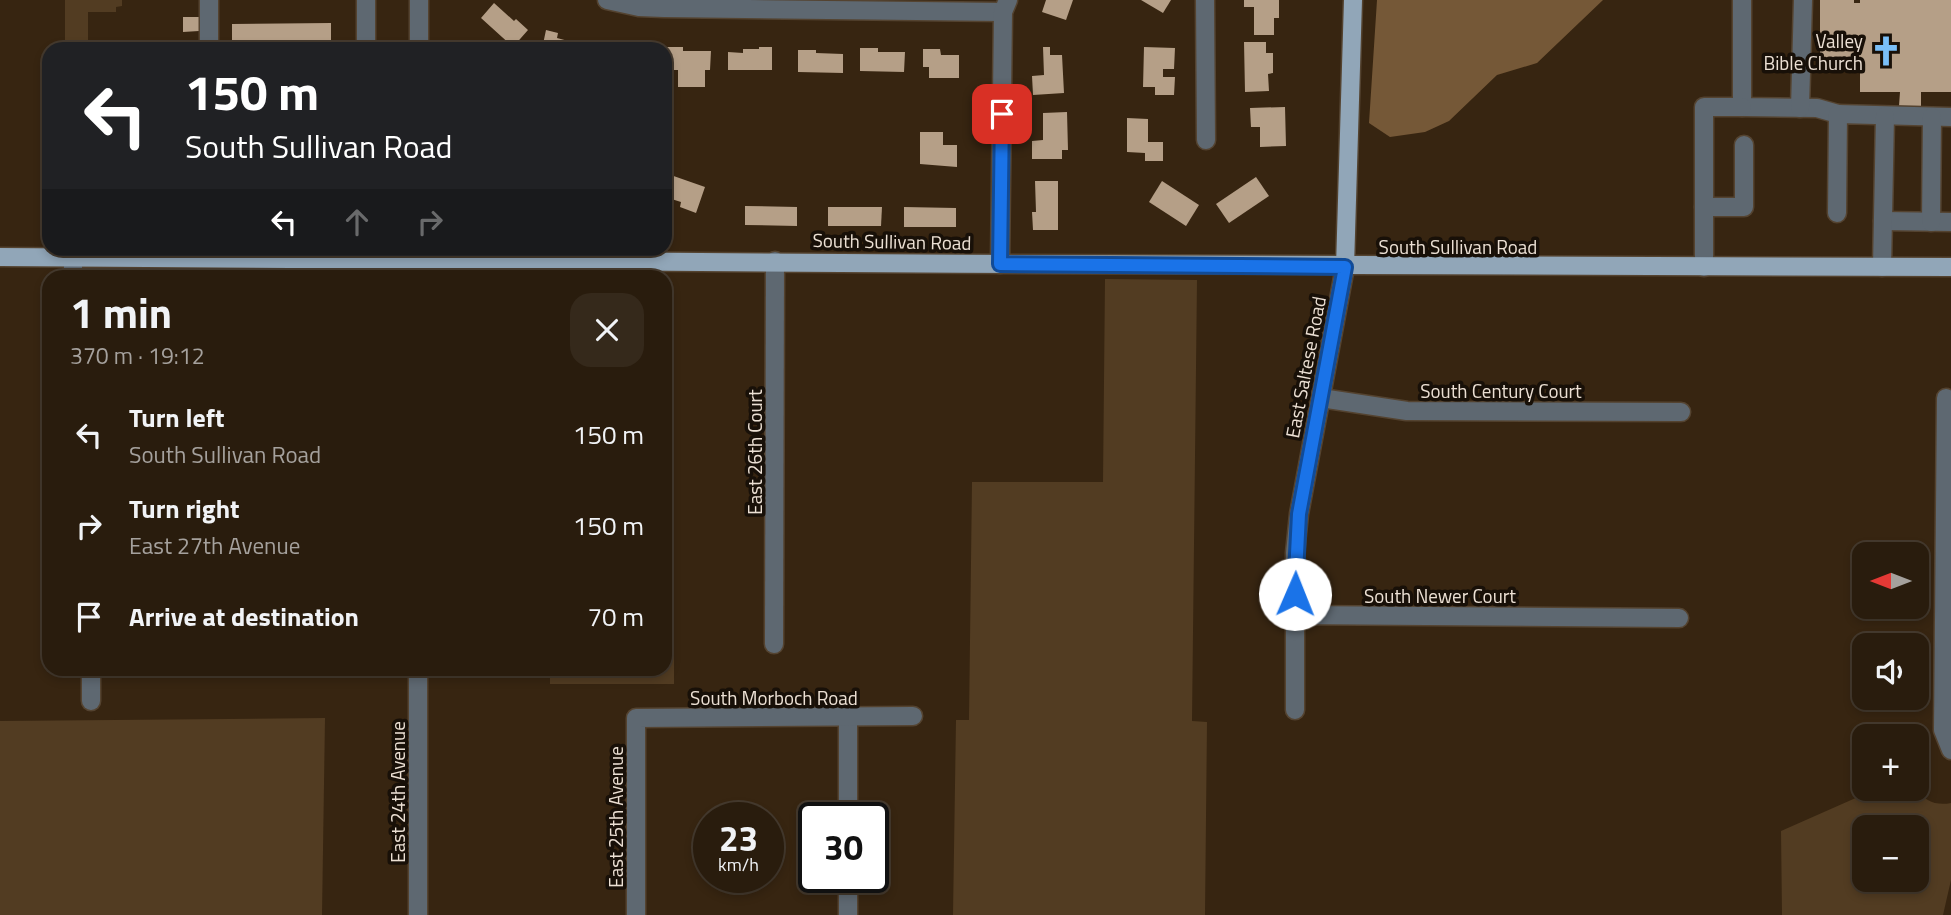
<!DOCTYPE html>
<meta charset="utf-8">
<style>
body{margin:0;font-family:"Titillium Web",sans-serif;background:#35291b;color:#f1f3f6;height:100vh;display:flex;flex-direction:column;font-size:26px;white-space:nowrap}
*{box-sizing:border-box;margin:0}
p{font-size:23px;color:#a5a19d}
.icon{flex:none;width:38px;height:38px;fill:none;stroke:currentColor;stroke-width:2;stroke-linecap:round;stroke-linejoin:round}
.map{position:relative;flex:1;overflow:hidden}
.sheet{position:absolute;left:42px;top:270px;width:630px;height:406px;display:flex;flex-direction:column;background:#291c0d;border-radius:21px;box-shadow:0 4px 10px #0003,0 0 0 2px #453a2e}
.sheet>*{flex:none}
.banner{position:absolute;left:42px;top:42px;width:630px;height:214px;border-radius:21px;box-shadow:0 4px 10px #0003,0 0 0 2px #453a2e;background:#202124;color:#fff;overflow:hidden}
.needle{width:46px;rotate:270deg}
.fabs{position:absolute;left:1852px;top:542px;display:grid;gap:14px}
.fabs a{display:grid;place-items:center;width:77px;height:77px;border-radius:14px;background:#291c0d;box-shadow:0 4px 10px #0003,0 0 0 2px #453a2e;font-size:35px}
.speed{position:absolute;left:693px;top:802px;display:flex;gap:14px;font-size:35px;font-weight:700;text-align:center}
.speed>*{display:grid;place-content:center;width:91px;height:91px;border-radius:50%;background:#291c0d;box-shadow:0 4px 10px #0003,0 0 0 2px #453a2e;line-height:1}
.speed small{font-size:18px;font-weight:400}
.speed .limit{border:4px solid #111;border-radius:10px;background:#fff;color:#111}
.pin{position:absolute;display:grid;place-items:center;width:60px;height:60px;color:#fff;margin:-30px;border-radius:14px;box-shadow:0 4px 10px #0006}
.me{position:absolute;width:77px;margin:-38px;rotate:1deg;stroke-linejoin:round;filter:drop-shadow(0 0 5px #0008)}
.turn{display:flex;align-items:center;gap:24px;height:147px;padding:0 28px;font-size:32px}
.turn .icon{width:91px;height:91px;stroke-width:2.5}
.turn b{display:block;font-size:49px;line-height:60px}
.lanes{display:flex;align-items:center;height:66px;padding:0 28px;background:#0003;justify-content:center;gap:35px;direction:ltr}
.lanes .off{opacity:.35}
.round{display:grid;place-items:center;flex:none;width:74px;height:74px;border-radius:21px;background:#35291b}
.summary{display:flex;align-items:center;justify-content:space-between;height:119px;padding:0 28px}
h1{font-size:42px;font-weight:700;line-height:52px}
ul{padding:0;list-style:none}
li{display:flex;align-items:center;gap:21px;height:91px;padding:0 28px}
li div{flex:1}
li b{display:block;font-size:26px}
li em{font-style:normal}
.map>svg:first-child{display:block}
</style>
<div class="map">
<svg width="1951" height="915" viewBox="0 0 1951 915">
<rect width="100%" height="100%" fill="#372511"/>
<!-- green -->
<g fill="#523c22" fill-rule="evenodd">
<polygon points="65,0 122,0 122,6 116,7 116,12 88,12 88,49 65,49"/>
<polygon points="1105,279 1197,280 1192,721 1207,722 1205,915 953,915 956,720 969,720 972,482 1103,482"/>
<polygon points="665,371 674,371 674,684 550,684 550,669 665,668"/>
<polygon points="325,718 322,915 0,915 0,721"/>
<path d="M1876,789H1915C1925,801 1936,806 1951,803V880L1943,915H1782L1781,831ZM1864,828H1916V880H1864Z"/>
</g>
<!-- forest -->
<polygon fill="#755837" points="1377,0 1603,0 1537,63 1497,75 1449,121 1425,132 1390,137 1369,123"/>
<!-- building -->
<g fill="#b59f87">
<polygon points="1046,0 1073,0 1066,20 1042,12"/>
<polygon points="1141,0 1171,0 1163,13"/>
<polygon points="1244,0 1279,0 1279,18 1274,18 1274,35 1254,35 1254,7 1244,7"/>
<polygon points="1820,0 1854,0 1854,3 1860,3 1860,0 1951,0 1951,92 1921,92 1921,106 1899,106 1900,92 1860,92 1860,57 1852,57 1852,63 1820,63"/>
<polygon points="494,3 514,21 516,19 528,30 513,47 481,18"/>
<polygon points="183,17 199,17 199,31 183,32"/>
<polygon points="331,23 331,49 232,49 232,24"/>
<polygon points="546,30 558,33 557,38 587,46 586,49 542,49"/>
<polygon points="1244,42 1266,42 1266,53 1273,53 1273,73 1268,74 1269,91 1245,92"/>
<polygon points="665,47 683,47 683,51 711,51 710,70 705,70 705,87 678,87 678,70 665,70"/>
<polygon points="759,47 772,47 772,70 728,70 728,52 743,53 743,49 759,49"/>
<polygon points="1043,47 1050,47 1050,55 1062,55 1064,93 1033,95 1032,76 1044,75"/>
<polygon points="1144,47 1175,48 1174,69 1163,69 1163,77 1175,77 1174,95 1155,95 1155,87 1143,87"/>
<polygon points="860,48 878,48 878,52 905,52 904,72 860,71"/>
<polygon points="923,49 940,49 941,55 959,55 959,78 929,78 929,67 923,67"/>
<polygon points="798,50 816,50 816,53 843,54 843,73 798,72"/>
<polygon points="1285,107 1286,146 1260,147 1260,127 1251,127 1250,108"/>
<polygon points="1067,112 1068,150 1062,150 1062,159 1032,159 1032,141 1043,140 1043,113"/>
<polygon points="1127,118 1148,119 1148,142 1163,142 1163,161 1145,161 1145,153 1127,152"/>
<polygon points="920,132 943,132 943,145 957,145 957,167 920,164"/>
<polygon points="665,173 705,187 696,213 680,207 681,202 665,197"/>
<polygon points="1256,177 1269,196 1229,223 1216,204"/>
<polygon points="1035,181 1058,181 1058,230 1033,230 1032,212 1036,212"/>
<polygon points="1162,181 1199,205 1186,226 1149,202"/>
<polygon points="745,206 797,207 797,226 745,225"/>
<polygon points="828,207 882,207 881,226 828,226"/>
<polygon points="904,207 956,208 956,227 904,227"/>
</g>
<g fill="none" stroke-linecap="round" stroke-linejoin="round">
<!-- minor casing -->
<g stroke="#544330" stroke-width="21">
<g id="minor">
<polyline points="209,0 209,49"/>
<polyline points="419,0 419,49"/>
<polyline points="607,0 639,7 664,8 1003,12"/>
<polyline points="1205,0 1206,140"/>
<polyline points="1742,0 1742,107 1817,108 1838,114"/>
<polyline points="366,49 366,0"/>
<polyline points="1800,108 1803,0"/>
<polyline points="1704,207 1744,207 1744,145"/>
<polyline points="1837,213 1838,114 1951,117"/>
<polyline points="1883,221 1951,222"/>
<polyline points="1931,222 1932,117"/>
<polyline points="73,257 73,276"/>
<polyline points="1000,264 1003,12 1008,0"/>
<polyline points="1704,267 1704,107 1742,107"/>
<polyline points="1882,267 1885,116"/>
<polyline points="420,276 420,248"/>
<polyline points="1321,398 1407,411 1681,412"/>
<polyline points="1946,398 1943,730 1951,750"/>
<polyline points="1295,615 1295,553 1299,514 1345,267"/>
<polyline points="774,644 775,261"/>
<polyline points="91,668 91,701"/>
<polyline points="1295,710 1295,615 1679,618"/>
<polyline points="848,718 848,817"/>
<polyline points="848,877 848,915"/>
<polyline points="418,915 418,668"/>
<polyline points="636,915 636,718 913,716"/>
</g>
</g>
<!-- major casing -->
<g stroke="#544330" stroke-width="21">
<g id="major">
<path d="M0,257C650,261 1301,268 1951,267"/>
<polyline points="1345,267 1353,0"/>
</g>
</g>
<!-- minor -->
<use href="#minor" stroke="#5e6871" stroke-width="18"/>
<!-- major -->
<use href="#major" stroke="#91a6b8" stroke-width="18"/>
</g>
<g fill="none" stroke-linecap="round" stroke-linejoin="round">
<!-- route casing -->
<g stroke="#114b97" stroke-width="18">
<polyline id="route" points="1002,114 1000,264 1345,267 1299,514 1295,594"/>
</g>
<!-- route -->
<use href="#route" stroke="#1a73e8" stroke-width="12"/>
</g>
<!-- icons -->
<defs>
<g id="church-bare" transform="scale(2.415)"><path d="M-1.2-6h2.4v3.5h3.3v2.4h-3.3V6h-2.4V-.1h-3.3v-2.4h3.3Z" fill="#7abff8" stroke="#181008" stroke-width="2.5" paint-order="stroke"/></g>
</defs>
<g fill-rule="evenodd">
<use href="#church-bare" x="1886" y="51"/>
</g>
<g text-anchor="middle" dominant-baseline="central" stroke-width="7" stroke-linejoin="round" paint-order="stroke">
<!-- poi labels -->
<g font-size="19" fill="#ece0d4" stroke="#181008" text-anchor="end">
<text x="1863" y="40">Valley<tspan x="1863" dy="22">Bible Church</tspan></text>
</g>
<!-- street labels -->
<g font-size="19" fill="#ece0d4" stroke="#181008">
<text transform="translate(892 241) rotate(1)">South Sullivan Road</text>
<text x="1458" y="246">South Sullivan Road</text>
<text transform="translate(1305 367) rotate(-79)">East Saltese Road</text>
<text x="1501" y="390">South Century Court</text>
<text transform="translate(754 452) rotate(-90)">East 26th Court</text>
<text x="1440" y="595">South Newer Court</text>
<text x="774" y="697">South Morboch Road</text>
<text transform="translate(397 792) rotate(-90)">East 24th Avenue</text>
<text transform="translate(615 817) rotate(-90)">East 25th Avenue</text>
</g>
</g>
</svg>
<div class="fabs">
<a><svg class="needle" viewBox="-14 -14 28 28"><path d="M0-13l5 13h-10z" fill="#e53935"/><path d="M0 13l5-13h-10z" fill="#a5a19d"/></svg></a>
<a><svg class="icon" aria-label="sound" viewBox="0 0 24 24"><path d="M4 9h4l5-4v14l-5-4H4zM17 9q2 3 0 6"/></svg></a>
<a>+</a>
<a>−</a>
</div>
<div class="speed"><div>23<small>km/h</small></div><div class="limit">30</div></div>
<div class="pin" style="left:1002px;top:114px;background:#d93025"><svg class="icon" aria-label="arrive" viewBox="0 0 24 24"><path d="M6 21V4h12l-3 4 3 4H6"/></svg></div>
<svg class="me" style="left:1295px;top:594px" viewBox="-20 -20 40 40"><circle r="19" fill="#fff"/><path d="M0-13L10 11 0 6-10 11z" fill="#1a73e8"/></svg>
<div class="banner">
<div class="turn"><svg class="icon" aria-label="left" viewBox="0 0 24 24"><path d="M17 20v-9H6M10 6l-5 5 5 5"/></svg><div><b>150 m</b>South Sullivan Road</div></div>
<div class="lanes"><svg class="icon" aria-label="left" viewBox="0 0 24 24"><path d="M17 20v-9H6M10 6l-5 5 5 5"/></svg><svg class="icon off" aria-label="ahead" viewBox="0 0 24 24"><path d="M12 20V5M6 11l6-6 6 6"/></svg><svg class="icon off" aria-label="right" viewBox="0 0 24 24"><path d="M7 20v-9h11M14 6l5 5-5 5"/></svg></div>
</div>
<section class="sheet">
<div class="summary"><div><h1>1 min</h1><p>370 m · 19:12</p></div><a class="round"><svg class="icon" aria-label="close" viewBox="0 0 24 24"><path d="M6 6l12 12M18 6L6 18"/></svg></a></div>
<ul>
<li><svg class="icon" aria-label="left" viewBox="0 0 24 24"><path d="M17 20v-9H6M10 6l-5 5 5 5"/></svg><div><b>Turn left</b><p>South Sullivan Road</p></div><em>150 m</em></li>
<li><svg class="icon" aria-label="right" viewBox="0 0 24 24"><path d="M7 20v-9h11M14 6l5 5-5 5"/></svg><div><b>Turn right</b><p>East 27th Avenue</p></div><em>150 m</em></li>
<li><svg class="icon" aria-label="arrive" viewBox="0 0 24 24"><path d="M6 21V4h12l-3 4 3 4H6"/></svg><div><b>Arrive at destination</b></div><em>70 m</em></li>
</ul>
</section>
</div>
